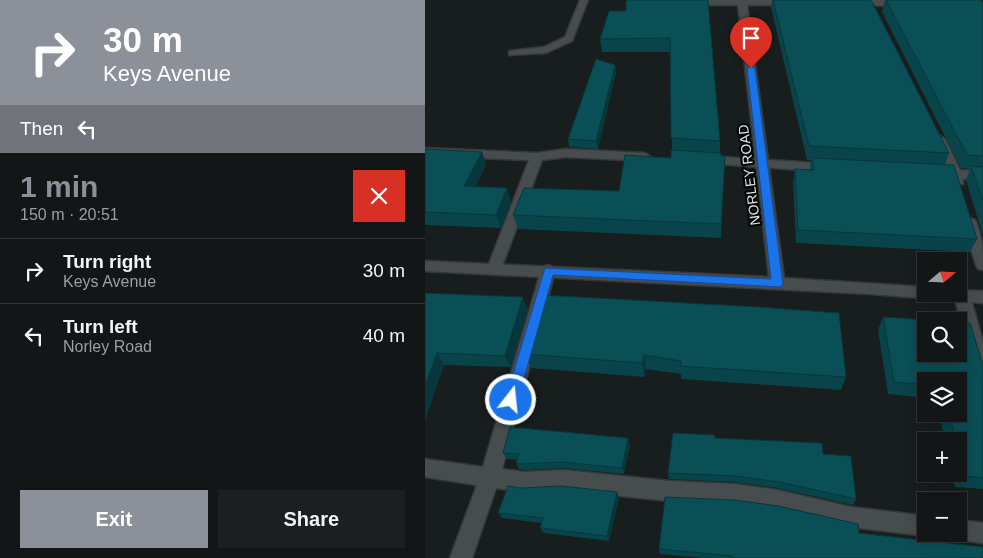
<!DOCTYPE html>
<meta charset="utf-8">
<style>
body{margin:0;font-family:Helvetica,sans-serif;background:#1b1f1f;color:#f1f3f6;height:100vh;display:flex;flex-direction:column;font-size:19px;white-space:nowrap}
*{box-sizing:border-box;margin:0}
p{font-size:16px;color:#9c9fa1}
.icon{flex:none;width:28px;height:28px;fill:none;stroke:currentColor;stroke-width:2;stroke-linecap:round;stroke-linejoin:round}
.map{position:relative;flex:1;overflow:hidden}
.drawer{display:flex;flex-direction:column;background:#121616;width:425px}
.drawer>*{flex:none}
.banner{background:#8c9099;color:#fff;overflow:hidden}
.needle{width:32px;rotate:71deg}
.controls{position:absolute;left:492px;top:252px;display:grid;gap:10px}
.controls a{display:grid;place-items:center;width:50px;height:50px;border-radius:0px;background:#121616;box-shadow:0 2px 12px #0003,0 0 0 1px #313535;font-size:25px}
.pin{position:absolute;display:grid;place-items:center;width:42px;height:42px;color:#fff;margin:-51px -21px;border-radius:50% 50% 50% 0;rotate:-45deg;box-shadow:0 0 5px #0007}
.pin .icon{rotate:45deg}
.me{position:absolute;width:55px;margin:-28px;rotate:16deg;stroke-linejoin:round;filter:drop-shadow(0 0 4px #0008)}
.turn{display:flex;align-items:center;gap:18px;height:105px;padding:0 20px;font-size:22px}
.turn .icon{width:65px;height:65px;stroke-width:2.5}
.turn b{display:block;font-size:35px;line-height:42px}
.then{display:flex;align-items:center;height:48px;padding:0 20px;background:#0003;gap:10px;font-size:19px}
.round{display:grid;place-items:center;flex:none;width:52px;height:52px;border-radius:0px;background:#1b1f1f}
.overview{display:flex;align-items:center;justify-content:space-between;height:85px;padding:0 20px}
h1{font-size:30px;font-weight:700;line-height:38px;color:#8c9099}
.cta{display:flex;gap:10px;margin-top:auto;padding:10px 20px}
.cta a{flex:1;height:58px;border-radius:0px;background:#8c9099;color:#fff;font-size:20px;font-weight:700;line-height:58px;text-align:center}
.cta a+a{background:#1b1f1f;color:#f1f3f6}
ul{padding:0;list-style:none}
li{display:flex;align-items:center;gap:15px;height:65px;padding:0 20px;border-top:1px solid #313535}
li div{flex:1}
li b{display:block;font-size:19px}
li em{font-style:normal}
main{display:flex;flex:1;min-height:0}
.map>svg:first-child{display:block}
</style>
<main>
<section class="drawer">
<div class="banner">
<div class="turn"><svg class="icon" aria-label="right" viewBox="0 0 24 24"><path d="M7 20v-9h11M14 6l5 5-5 5"/></svg><div><b>30 m</b>Keys Avenue</div></div>
<div class="then">Then<svg class="icon" aria-label="left" viewBox="0 0 24 24"><path d="M17 20v-9H6M10 6l-5 5 5 5"/></svg></div>
</div>
<div class="overview"><div><h1>1 min</h1><p>150 m · 20:51</p></div><a class="round" style="background:#d93025;color:#fff"><svg class="icon" aria-label="close" viewBox="0 0 24 24"><path d="M6 6l12 12M18 6L6 18"/></svg></a></div>
<ul>
<li><svg class="icon" aria-label="right" viewBox="0 0 24 24"><path d="M7 20v-9h11M14 6l5 5-5 5"/></svg><div><b>Turn right</b><p>Keys Avenue</p></div><em>30 m</em></li>
<li><svg class="icon" aria-label="left" viewBox="0 0 24 24"><path d="M17 20v-9H6M10 6l-5 5 5 5"/></svg><div><b>Turn left</b><p>Norley Road</p></div><em>40 m</em></li>
</ul>
<div class="cta"><a>Exit</a><a>Share</a></div>
</section>
<div class="map">
<svg width="558" height="558" viewBox="0 0 558 558">
<rect width="100%" height="100%" fill="#181d1d"/>
<g fill="none" stroke-linecap="round" stroke-linejoin="round">
<!-- lane casing -->
<g stroke="#353838" stroke-width="3">
<g id="lane">
<polygon points="155,0 163,0 147,41 121,53 84,55 84,51 119,47 140,37"/>
<polygon points="514,135 520,139 535,170 558,171 558,179 538,179 538,184 528,184 525,178 509,177 507,174 509,171 522,170 508,139"/>
<polygon points="0,148 112,153 141,149 220,153 226,157 220,161 141,157 117,160 76,269 74,273 69,274 64,273 62,269 104,160 0,156"/>
<polygon points="281,156 405,164 411,168 405,172 277,163 275,160"/>
<path d="M545,218L550,220C558,236 558,253 558,270L553,269L551,265L538,223L540,220Z"/>
<polygon points="123,265 128,267 130,271 77,469 99,472 139,470 244,481 310,484 352,490 426,507 501,516 501,534 507,534 501,536 426,527 352,510 310,504 244,501 139,490 99,492 71,488 47,558 25,558 52,485 0,477 0,459 58,467 116,271 118,267"/>
<polygon points="537,290 542,292 545,296 558,342 558,378 552,376 549,371 529,296"/>
<polygon points="534,520 558,523 558,543 534,540 527,537 525,534 534,534"/>
</g>
</g>
<!-- street casing -->
<g stroke="#353838" stroke-width="3">
<g id="street">
<polygon points="269,0 370,0 371,2 367,5 322,5 359,278 501,287 501,294 534,294 534,290 558,291 558,303 446,294 0,271 0,261 344,277 313,5 273,5 270,4"/>
<polygon points="424,0 479,0 483,3 479,6 427,5 424,4"/>
</g>
</g>
<!-- lane -->
<use href="#lane" fill="#474d4e" fill-rule="evenodd"/>
<!-- street -->
<use href="#street" fill="#474d4e" fill-rule="evenodd"/>
</g>
<!-- wall -->
<g fill="#09444a">
<polygon points="283,0 295,141 295,153 296,156 300,156 296,238 93,229 88,215 194,191 246,158 247,150 245,52 177,52 175,39 201,11"/>
<polygon points="347,0 446,0 524,153 520,165 552,239 545,252 371,243 368,183 370,169 385,170 386,160 382,160 346,7"/>
<polygon points="460,0 558,3 558,235 541,180 545,169 536,168 457,12"/>
<polygon points="190,65 191,72 173,149 144,147 143,139"/>
<polygon points="0,149 57,152 61,165 51,186 86,201 76,228 0,225"/>
<polygon points="0,293 103,309 86,367 19,365 0,420"/>
<polygon points="117,295 421,377 416,390 256,379 256,374 221,369 219,377 106,368 100,354"/>
<polygon points="458,317 556,359 558,363 558,489 530,487 527,474 534,474 534,441 520,441 514,414 534,414 534,381 501,381 501,398 463,394 453,330"/>
<polygon points="290,438 398,454 431,499 428,505 352,488 310,482 244,479 243,473"/>
<polygon points="205,445 199,474 139,468 99,470 94,469 91,463 92,460 82,459 78,453"/>
<polygon points="95,488 192,492 194,498 184,541 119,533 115,528 117,523 77,518 73,513"/>
<polygon points="434,533 558,558 277,558 235,554 234,549"/>
</g>
<!-- shaded-wall -->
<g fill="#07373c">
<polygon points="190,65 191,72 173,149 171,141"/>
<polygon points="57,152 61,165 44,199 39,186"/>
<polygon points="82,188 86,201 76,228 71,215"/>
<polygon points="98,297 103,309 86,367 80,356"/>
<polygon points="12,353 19,365 0,420 0,386"/>
<polygon points="219,355 221,369 219,377 217,363"/>
<polygon points="203,438 205,445 199,474 197,468"/>
<polygon points="192,492 194,498 184,541 182,536"/>
</g>
<!-- building -->
<g fill="#0a4f56" stroke="#07373c">
<polygon points="201,0 283,0 295,141 246,138 245,38 175,39 184,11 201,11"/>
<polygon points="348,0 446,0 524,153 384,146"/>
<polygon points="461,0 556,0 558,3 558,156 542,155"/>
<polygon points="171,59 190,65 171,141 143,139"/>
<polygon points="0,149 57,152 39,186 82,188 71,215 0,212"/>
<polygon points="246,150 296,153 296,156 300,156 296,224 88,215 99,188 194,191 200,155 246,158"/>
<polygon points="387,158 529,165 552,239 373,230 370,169 389,170"/>
<polygon points="546,166 558,167 558,201"/>
<polygon points="0,293 98,297 80,356 12,353 0,386"/>
<polygon points="117,295 334,307 414,313 421,377 255,366 256,361 219,355 217,363 100,354"/>
<polygon points="458,317 520,321 501,321 501,354 534,354 534,322 545,323 556,359 558,363 558,478 539,476 534,455 534,441 531,441 524,414 534,414 534,381 501,381 501,385 469,382"/>
<polygon points="85,427 203,438 197,468 136,462 95,464 91,463 94,454 78,453"/>
<polygon points="248,433 290,435 290,438 397,443 398,454 426,456 431,499 354,482 311,476 243,473"/>
<polygon points="83,486 95,488 136,486 192,492 182,536 115,528 118,518 73,513"/>
<polygon points="240,497 310,500 353,506 433,524 434,533 558,547 558,558 307,558 308,556 234,549"/>
</g>
<!-- route -->
<polygon fill="#1a73e8" stroke="#114b97" points="326,66 330,68 358,284 356,287 128,275 93,400 91,405 86,406 82,405 80,400 120,268 346,279 322,68"/>
<g text-anchor="middle" dominant-baseline="central" stroke-width="4.5" stroke-linejoin="round" paint-order="stroke">
<!-- far-street labels -->
<g font-size="14" fill="#e1e4e4" stroke="#050707">
<text transform="translate(324 175) rotate(-97)">NORLEY ROAD</text>
</g>
</g>
</svg>
<div class="controls">
<a><svg class="needle" viewBox="-14 -14 28 28"><path d="M0-13l5 13h-10z" fill="#e53935"/><path d="M0 13l5-13h-10z" fill="#9c9fa1"/></svg></a>
<a><svg class="icon" aria-label="search" viewBox="0 0 24 24"><circle cx="10" cy="10" r="6"/><path d="M15 15l6 6"/></svg></a>
<a><svg class="icon" aria-label="layers" viewBox="0 0 24 24"><path d="M12 4l9 5-9 5-9-5zM3 14l9 5 9-5"/></svg></a>
<a>+</a>
<a>−</a>
</div>
<div class="pin" style="left:326px;top:68px;background:#d93025"><svg class="icon" aria-label="arrive" viewBox="0 0 24 24"><path d="M6 21V4h12l-3 4 3 4H6"/></svg></div>
<svg class="me" style="left:86px;top:400px" viewBox="-20 -20 40 40"><circle r="17" fill="#1a73e8" stroke="#fff" stroke-width="3"/><path d="M0-11L8 9 0 5-8 9z" fill="#fff"/></svg>
</div>
</main>
